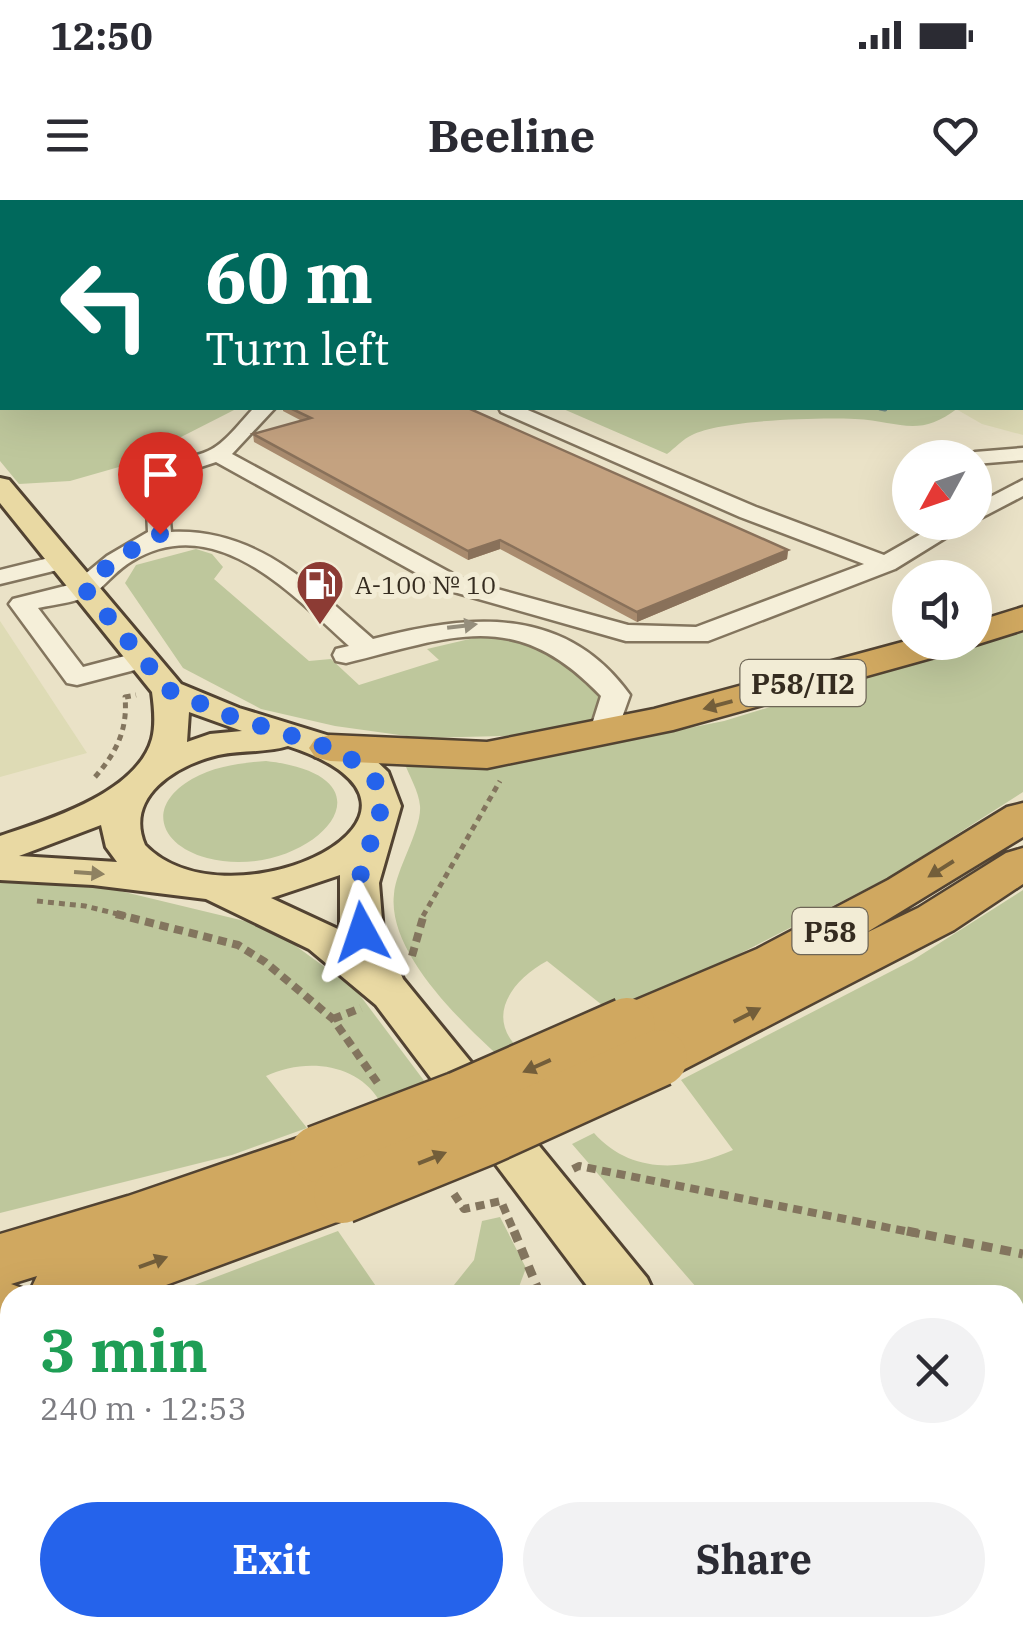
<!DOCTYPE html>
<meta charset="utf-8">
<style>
body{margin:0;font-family:"IBM Plex Serif",serif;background:#f2f2f3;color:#2b2b33;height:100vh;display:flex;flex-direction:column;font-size:38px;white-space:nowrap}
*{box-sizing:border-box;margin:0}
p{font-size:32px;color:#7c7c81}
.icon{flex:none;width:55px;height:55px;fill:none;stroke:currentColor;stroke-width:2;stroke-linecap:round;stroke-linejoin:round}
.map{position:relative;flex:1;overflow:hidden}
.details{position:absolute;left:0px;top:1085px;width:1025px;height:352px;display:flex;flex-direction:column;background:#fff;border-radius:30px 30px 0 0;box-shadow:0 10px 40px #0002}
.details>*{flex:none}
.guide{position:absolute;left:0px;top:0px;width:1025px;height:210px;box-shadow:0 10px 40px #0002;background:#00695c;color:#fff;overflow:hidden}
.needle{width:65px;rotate:230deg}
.buttons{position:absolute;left:892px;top:240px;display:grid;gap:20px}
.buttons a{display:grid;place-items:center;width:100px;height:100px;border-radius:50%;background:#fff;box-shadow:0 10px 40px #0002;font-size:50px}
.pin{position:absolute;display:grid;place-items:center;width:85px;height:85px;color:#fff;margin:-102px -42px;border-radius:50% 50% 50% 0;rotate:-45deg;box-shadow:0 0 10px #0007}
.pin .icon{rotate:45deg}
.me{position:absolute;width:110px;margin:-55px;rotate:355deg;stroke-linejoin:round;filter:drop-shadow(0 0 8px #0008)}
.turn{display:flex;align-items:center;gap:35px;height:210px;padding:0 40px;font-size:45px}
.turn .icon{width:130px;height:130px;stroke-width:2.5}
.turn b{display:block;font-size:70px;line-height:85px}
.round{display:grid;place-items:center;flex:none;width:105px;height:105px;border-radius:52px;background:#f2f2f3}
.headline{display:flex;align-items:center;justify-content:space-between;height:170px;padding:0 40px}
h1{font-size:60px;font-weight:700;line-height:75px;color:#1e9e55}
.button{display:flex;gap:20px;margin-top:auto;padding:20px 40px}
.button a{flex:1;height:115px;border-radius:60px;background:#2563eb;color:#fff;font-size:40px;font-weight:700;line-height:115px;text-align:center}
.button a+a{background:#f2f2f3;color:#2b2b33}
.status{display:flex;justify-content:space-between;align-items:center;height:70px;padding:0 50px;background:#fff;direction:ltr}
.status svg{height:28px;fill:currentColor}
header{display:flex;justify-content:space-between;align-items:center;height:130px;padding:0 40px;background:#fff;font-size:45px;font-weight:700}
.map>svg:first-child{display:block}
</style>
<div class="status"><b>12:50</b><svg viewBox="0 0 49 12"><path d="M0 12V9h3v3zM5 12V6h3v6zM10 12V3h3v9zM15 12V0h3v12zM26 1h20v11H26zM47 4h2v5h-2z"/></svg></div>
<header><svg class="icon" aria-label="menu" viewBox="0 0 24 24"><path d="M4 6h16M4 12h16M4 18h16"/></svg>Beeline<svg class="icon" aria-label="heart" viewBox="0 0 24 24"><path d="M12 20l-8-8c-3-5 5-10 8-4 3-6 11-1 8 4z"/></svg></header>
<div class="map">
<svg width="1023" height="1437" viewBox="0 0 1023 1437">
<rect width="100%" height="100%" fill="#eae2c7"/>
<!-- farmland -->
<g fill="#dedbb5">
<polygon points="571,0 1023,0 1023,4 568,2"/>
<polygon points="1023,24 1023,235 982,224 956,209 1022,208"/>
<polygon points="0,421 87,553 0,577"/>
</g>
<!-- green -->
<g fill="#bec79c">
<polygon points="0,64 2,208 238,208 126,265 70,281 19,284 0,261"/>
<path d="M561,208H958C918,239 900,221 855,219C820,217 721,220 692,235C683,239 675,248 667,254Z"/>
<polygon points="196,349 212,354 223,367 214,379 309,461 331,459 359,485 439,460 427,449 495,433 520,435 609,493 597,517 556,536 522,539 503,536 421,538 335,526 261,509 183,468 125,383 136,365"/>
<path d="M1023,430V592L893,675L646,802L612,813L547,761C512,780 484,817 520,850L501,858C462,823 387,752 394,694C396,669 422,629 420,606C419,592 409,575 404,562L529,560L724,521Z"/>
<path d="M266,561C412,578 304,684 207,658C161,646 144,607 192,579C215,566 240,563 266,561Z"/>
<path d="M46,678L116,690L270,727L356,790L425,882L379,900C356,862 303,858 266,876L307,928L232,955L0,1013V683Z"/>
<path d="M1023,690V1320L1015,1318V1095H703L572,944L594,933C631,975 686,971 733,950L681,880L913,760Z"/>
<polygon points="500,1017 526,1068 516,1095 446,1095 474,1060 482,1021"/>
<polygon points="338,1031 382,1095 168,1095"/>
<polygon points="10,1151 10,1428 751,1428 751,1437 0,1437 0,1154"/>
<polygon points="1015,1411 1023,1413 1023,1437 872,1437 881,1428 1015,1428"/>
</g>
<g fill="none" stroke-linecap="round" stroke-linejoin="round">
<!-- stream-far1 -->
<polyline stroke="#6f8b87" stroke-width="4" points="290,0 298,2"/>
<!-- stream -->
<polyline stroke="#6f8b87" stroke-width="5" points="880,208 885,209"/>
<!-- minor casing -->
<g stroke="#83755e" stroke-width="5">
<g id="minor">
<polygon points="74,0 91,0 93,2 76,2"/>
<rect x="0" y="51" width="2" height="10"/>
<path d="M254,208H275L232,254L464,380L628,425L696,427L864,364L740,317L501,212L499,208H523L756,307L884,355L942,322H971L895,369L708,441H626L447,390L216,262L158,281L169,310L171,332C257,328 312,386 373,439C468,414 565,404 630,495L614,540H594L589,534L601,496C515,406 453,437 346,463L336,461L333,455L336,449L349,446C291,394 216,310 132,361C118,369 109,381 97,391C81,402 57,404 38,408L83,467L144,451L158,459L154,465L77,485L67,483L9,404L13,399L73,384L107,356L148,332L147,310L135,279C154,258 184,262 208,251C225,244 241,221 254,208Z"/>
<polygon points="1023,248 1023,260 975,264 975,258 965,258 975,252"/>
<polygon points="1023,280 1023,296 975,321 975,305"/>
<polygon points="65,354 77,361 74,366 0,384 0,370"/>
</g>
</g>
<!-- major casing -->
<g stroke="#524332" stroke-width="6">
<g id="major">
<path d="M0,278L9,280L181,484L239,508L343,540L369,554L388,572L401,606L379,683L383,732L403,779L647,1078L655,1095H594L376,805L309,749L206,699L93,685L0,680V636C48,620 137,593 152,539C156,524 154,507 152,492L0,303ZM189,512L242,531L210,534L187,542ZM288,546C487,611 230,733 145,645C124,596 177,565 218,555C241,550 265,553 288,546ZM101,625L106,647L117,662L19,656ZM340,675V730L271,698Z"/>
<polygon points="1015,1332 1023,1335 1023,1402 1015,1399"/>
<polygon points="752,1428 858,1428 855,1437 753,1437"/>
</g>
</g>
<!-- highway casing -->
<g stroke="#524332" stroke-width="5">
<g id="highway">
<polygon points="1023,407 1023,430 975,445 965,443 960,450 673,530 487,568 330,561 315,557 309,548 315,539 330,535 487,542 654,509 910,440 975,442 975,422"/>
<polygon points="1023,603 1023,637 864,734 918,708 1006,653 1023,648 1023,684 954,730 679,872 659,878 639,872 631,858 639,844 664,831 627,845 608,840 600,826 608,812 757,749 888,680 1007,607"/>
<path d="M318,931L339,938L348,954L339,970L321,977L342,970L364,978L373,995L364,1012L139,1095H10V1142L0,1145V1034L128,996ZM37,1076L30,1091L11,1084Z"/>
</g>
</g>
<!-- path-far2 -->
<g stroke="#83755e" stroke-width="5" stroke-dasharray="6 5" stroke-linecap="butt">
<path d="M95,577C116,553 128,530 125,497L136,495"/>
<polyline points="37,701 85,706 126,716"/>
<polyline points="423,716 500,581"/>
</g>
<!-- path-far1 -->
<g stroke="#83755e" stroke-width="8" stroke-dasharray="9 6" stroke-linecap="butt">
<polyline points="116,714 238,745 265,762 333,819 379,885"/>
<polyline points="412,756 424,714"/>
<polyline points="333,819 361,808"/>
<polyline points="573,969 579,966 920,1034"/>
<polyline points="454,994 464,1009 501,1001 515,1034"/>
</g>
<!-- path -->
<g stroke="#83755e" stroke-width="9" stroke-dasharray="11 8" stroke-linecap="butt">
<polyline points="514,1031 537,1087"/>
<polyline points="907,1031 1023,1054"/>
</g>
<!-- minor -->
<use href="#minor" fill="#f5efd9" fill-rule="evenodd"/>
<!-- major -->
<use href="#major" fill="#e9d9a3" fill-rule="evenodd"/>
<!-- highway -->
<use href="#highway" fill="#d0a860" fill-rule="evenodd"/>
<!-- highway-bridge casing -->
<g stroke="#524332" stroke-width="61" stroke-linecap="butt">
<g id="highway-bridge">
<polyline points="318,954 459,900 627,826"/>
<polyline points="342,995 485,937 659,858"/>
</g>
</g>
<!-- highway-bridge -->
<use href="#highway-bridge" stroke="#d0a860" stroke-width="56"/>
</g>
<!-- wall -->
<polygon fill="#a98b6e" points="283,208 468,208 788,350 787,359 637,422 500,349 468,360 254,242 253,234 302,221 283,211"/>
<!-- shaded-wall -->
<g fill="#89715a">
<polygon points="500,340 500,349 468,360 468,351"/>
<polygon points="788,350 787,359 637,422 637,412"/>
</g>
<!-- building -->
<g fill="#c4a280" stroke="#89715a" stroke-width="2.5">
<polygon points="0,0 34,0 38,2 2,2 2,16 0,14"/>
<polygon points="290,208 468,208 788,350 637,412 500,340 468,351 253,234 311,218"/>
</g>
<!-- one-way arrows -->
<defs><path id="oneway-solid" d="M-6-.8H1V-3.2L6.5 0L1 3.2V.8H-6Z" transform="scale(2.5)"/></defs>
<use fill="#958e7c" href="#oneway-solid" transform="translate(462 426) rotate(-7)"/>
<g fill="#735e3a">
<use href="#oneway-solid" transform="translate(718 505) rotate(165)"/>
<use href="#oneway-solid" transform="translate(941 669) rotate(148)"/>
<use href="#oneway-solid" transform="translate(747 815) rotate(-27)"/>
<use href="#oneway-solid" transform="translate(537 866) rotate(156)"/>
<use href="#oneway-solid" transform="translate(432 958) rotate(-22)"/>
<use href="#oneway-solid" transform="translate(153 1062) rotate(-20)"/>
</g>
<use fill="#8f8262" href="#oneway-solid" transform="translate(89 673) rotate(4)"/>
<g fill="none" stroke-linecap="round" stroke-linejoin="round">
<!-- route -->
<polyline stroke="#2563eb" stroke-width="18" stroke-dasharray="0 32.4" points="160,334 114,360 85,389 169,490 227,515 330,548 356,562 375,580 382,606 358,683 362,732"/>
</g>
<!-- icons -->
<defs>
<g id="fuel-pin" transform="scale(2.5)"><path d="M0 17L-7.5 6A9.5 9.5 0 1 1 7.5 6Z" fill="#8c3b34" stroke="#f2ecd5"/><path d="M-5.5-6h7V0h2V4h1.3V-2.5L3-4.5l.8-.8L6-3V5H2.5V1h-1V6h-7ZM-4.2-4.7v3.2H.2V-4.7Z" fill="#fff"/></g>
</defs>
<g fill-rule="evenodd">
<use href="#fuel-pin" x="320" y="384"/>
</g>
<g text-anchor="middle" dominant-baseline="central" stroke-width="10" stroke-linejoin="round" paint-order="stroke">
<!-- far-poi labels -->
<g font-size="25" fill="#352c20" stroke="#f2ecd5" text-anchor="start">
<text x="355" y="384">А-100 № 10</text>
</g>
<!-- shield labels -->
<g fill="#f2ecd5" stroke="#6e6656" stroke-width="2.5">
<rect x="740.5" y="460" width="125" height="46" rx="8"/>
<rect x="792.5" y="708" width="75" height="46" rx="8"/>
</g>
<g font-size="28" font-weight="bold" fill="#352c20">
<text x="803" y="483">Р58/П2</text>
<text x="830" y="731">Р58</text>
</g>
</g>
</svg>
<div class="buttons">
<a><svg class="needle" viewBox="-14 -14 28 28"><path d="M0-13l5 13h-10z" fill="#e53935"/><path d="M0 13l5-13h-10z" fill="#7c7c81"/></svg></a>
<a><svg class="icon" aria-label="sound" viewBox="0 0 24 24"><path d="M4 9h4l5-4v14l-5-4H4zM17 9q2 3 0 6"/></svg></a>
</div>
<div class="pin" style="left:160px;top:334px;background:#d93025"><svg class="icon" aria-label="arrive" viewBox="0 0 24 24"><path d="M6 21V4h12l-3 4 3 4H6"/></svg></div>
<svg class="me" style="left:362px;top:732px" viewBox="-20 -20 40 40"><path d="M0-17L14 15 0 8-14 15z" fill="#2563eb" stroke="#fff" stroke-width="4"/></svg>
<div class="guide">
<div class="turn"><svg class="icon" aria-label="left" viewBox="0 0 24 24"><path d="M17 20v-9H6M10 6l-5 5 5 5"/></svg><div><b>60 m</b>Turn left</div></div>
</div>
<section class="details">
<div class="headline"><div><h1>3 min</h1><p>240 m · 12:53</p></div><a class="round"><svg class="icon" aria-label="close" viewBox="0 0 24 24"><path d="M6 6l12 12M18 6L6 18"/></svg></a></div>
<div class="button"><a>Exit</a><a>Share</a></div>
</section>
</div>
